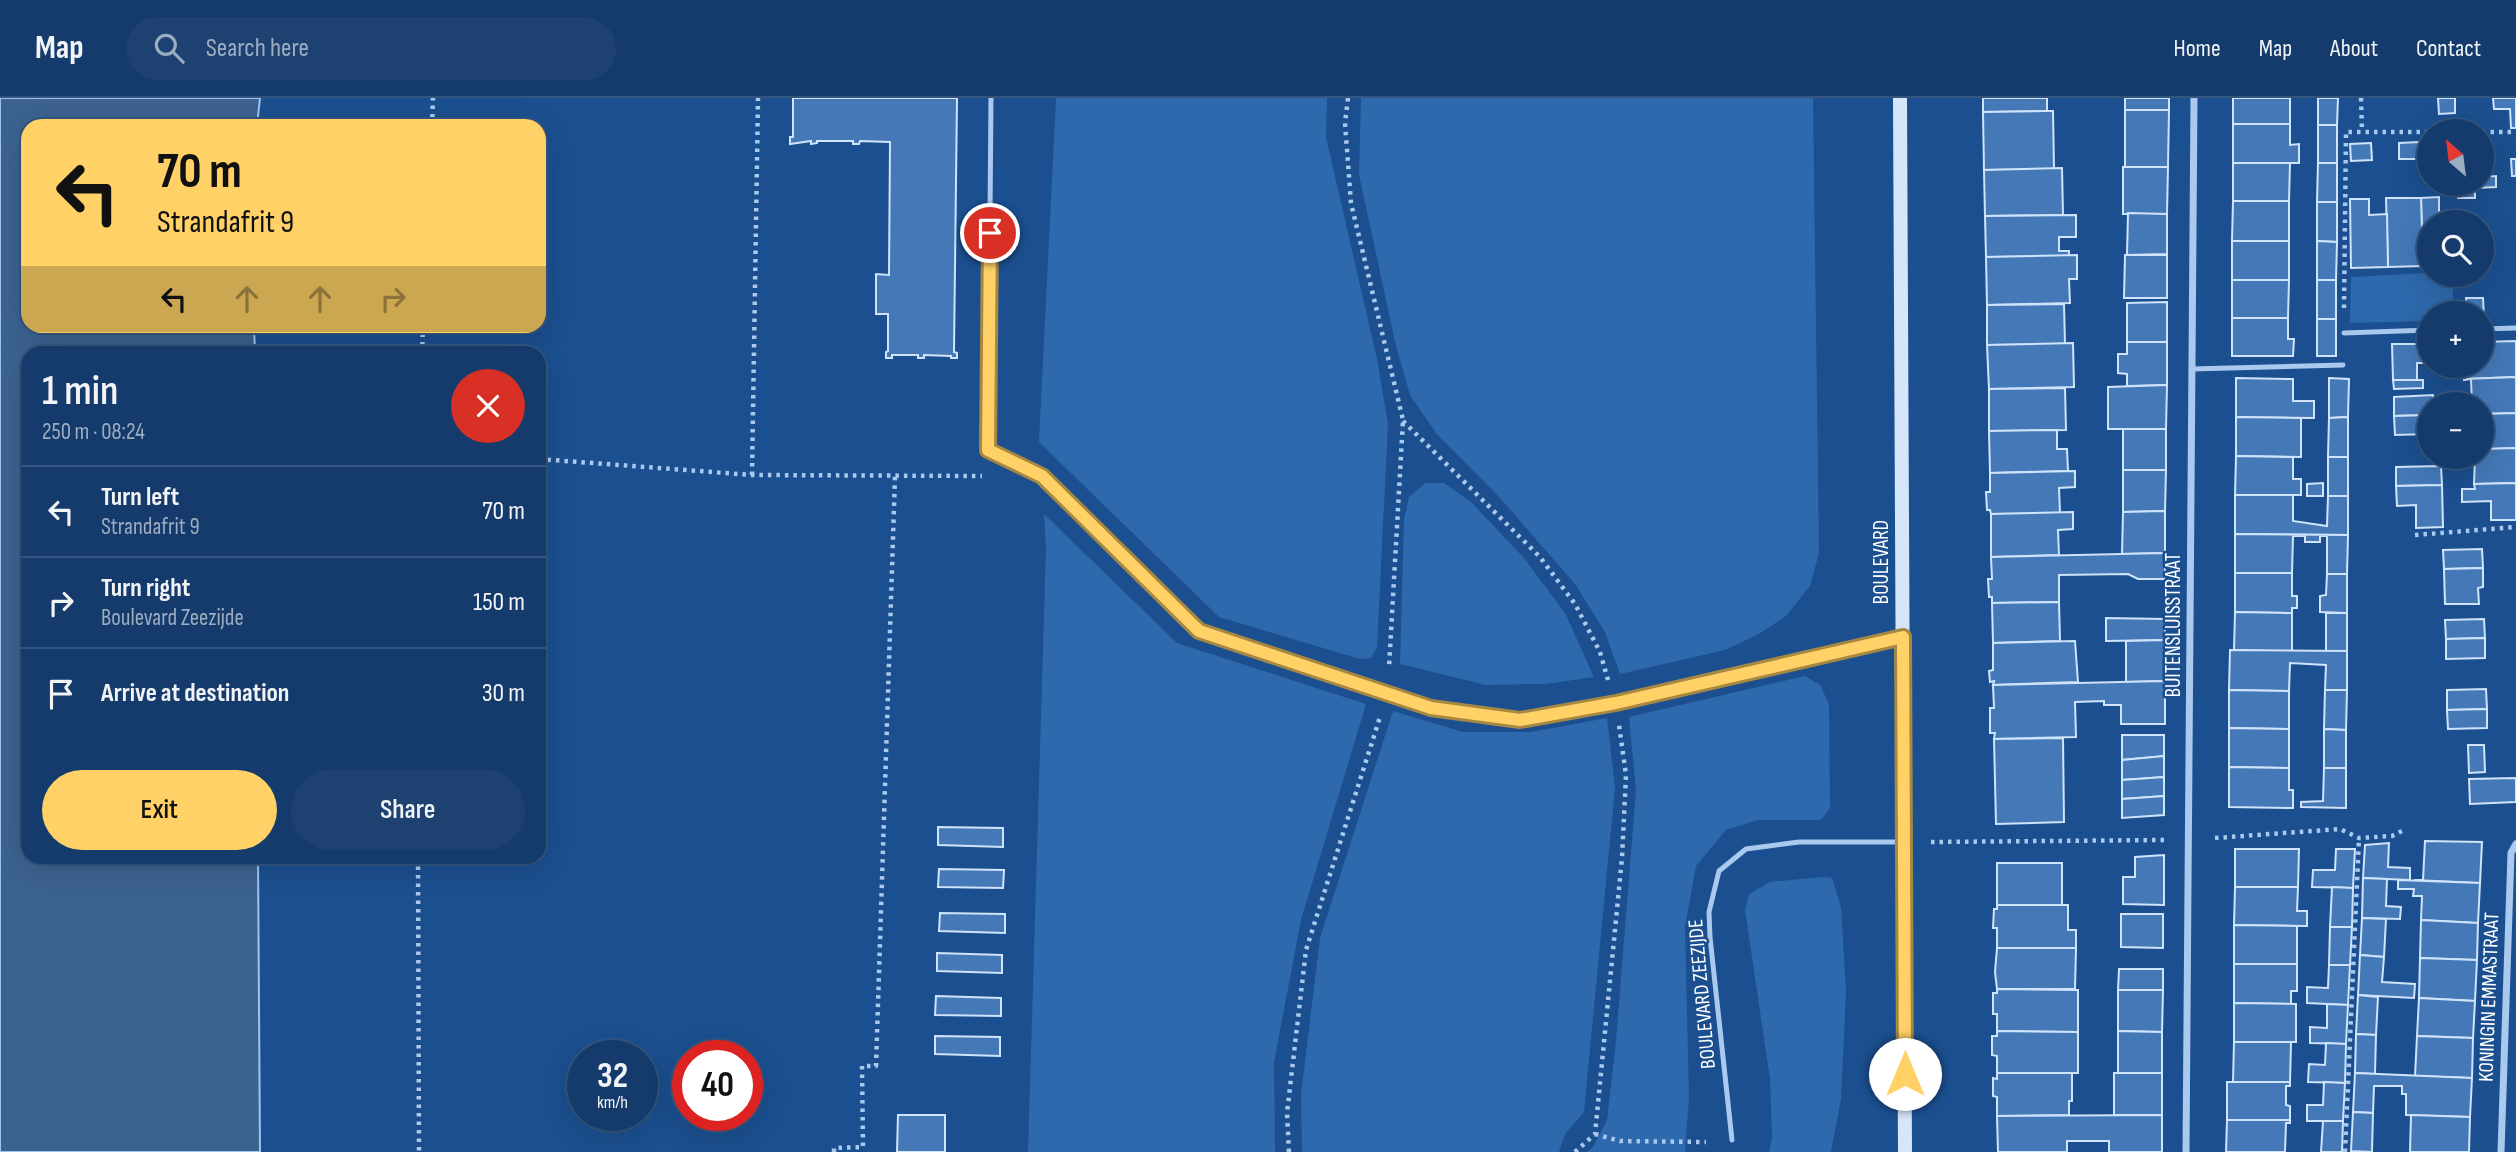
<!DOCTYPE html>
<meta charset="utf-8">
<style>
body{margin:0;font-family:"Sofia Sans Condensed",sans-serif;background:#1d4271;color:#f1f3f6;height:100vh;display:flex;flex-direction:column;font-size:26px;white-space:nowrap}
*{box-sizing:border-box;margin:0}
p{font-size:23px;color:#9dadc1}
.icon{flex:none;width:38px;height:38px;fill:none;stroke:currentColor;stroke-width:2;stroke-linecap:round;stroke-linejoin:round}
.map{position:relative;flex:1;overflow:hidden}
.details{position:absolute;left:21px;top:248px;width:525px;height:518px;display:flex;flex-direction:column;background:#143b6b;border-radius:21px;box-shadow:0 7px 28px #0002,0 0 0 2px #33557e}
.details>*{flex:none}
.guide{position:absolute;left:21px;top:21px;width:525px;height:214px;border-radius:21px;box-shadow:0 7px 28px #0002,0 0 0 2px #33557e;background:#ffd166;color:#111;overflow:hidden}
.needle{width:46px;rotate:332deg}
.tools{position:absolute;left:2417px;top:21px;display:grid;gap:14px}
.tools a{display:grid;place-items:center;width:77px;height:77px;border-radius:50%;background:#143b6b;box-shadow:0 7px 28px #0002,0 0 0 2px #33557e;font-size:35px}
.speed{position:absolute;left:567px;top:942px;display:flex;gap:14px;font-size:35px;font-weight:700;text-align:center}
.speed>*{display:grid;place-content:center;width:91px;height:91px;border-radius:50%;background:#143b6b;box-shadow:0 7px 28px #0002,0 0 0 2px #33557e;line-height:1}
.speed small{font-size:18px;font-weight:400}
.speed .limit{border:10px solid #d22;background:#fff;color:#111}
.pin{position:absolute;display:grid;place-items:center;width:60px;height:60px;color:#fff;margin:-30px;border:4px solid #fff;border-radius:50%;box-shadow:0 2px 7px #0007}
.me{position:absolute;width:77px;margin:-38px;rotate:0deg;stroke-linejoin:round;filter:drop-shadow(0 0 5px #0008)}
.turn{display:flex;align-items:center;gap:24px;height:147px;padding:0 21px;font-size:32px}
.turn .icon{width:91px;height:91px;stroke-width:2.5}
.turn b{display:block;font-size:49px;line-height:60px}
.lanes{display:flex;align-items:center;height:66px;padding:0 21px;background:#0003;justify-content:center;gap:35px;direction:ltr}
.lanes .off{opacity:.35}
.round{display:grid;place-items:center;flex:none;width:74px;height:74px;border-radius:37px;background:#1d4271}
.overview{display:flex;align-items:center;justify-content:space-between;height:119px;padding:0 21px}
h1{font-size:42px;font-weight:600;line-height:52px}
.button{display:flex;gap:14px;margin-top:auto;padding:14px 21px}
.button a{flex:1;height:80px;border-radius:42px;background:#ffd166;color:#111;font-size:28px;font-weight:600;line-height:80px;text-align:center}
.button a+a{background:#1d4271;color:#f1f3f6}
ul{padding:0;list-style:none}
li{display:flex;align-items:center;gap:21px;height:91px;padding:0 21px;border-top:2px solid #33557e}
li div{flex:1}
li b{display:block;font-size:26px}
li em{font-style:normal}
header{display:flex;align-items:center;gap:42px;box-sizing:border-box;height:98px;padding:0 35px;background:#143b6b;border-bottom:2px solid #33557e}
header strong{font-size:33px}
nav{display:flex;gap:38px;margin-inline-start:auto;font-size:24px}
.search{width:490px;height:63px;background:#1d4271;display:flex;align-items:center;gap:18px;box-sizing:border-box;padding:0 24px;border-radius:38px;color:#9dadc1;font-size:26px}
.map>svg:first-child{display:block}
</style>
<header>
<strong>Map</strong>
<div class="search"><svg class="icon" aria-label="search" viewBox="0 0 24 24"><circle cx="10" cy="10" r="6"/><path d="M15 15l6 6"/></svg>Search here</div>
<nav><a>Home</a><a>Map</a><a>About</a><a>Contact</a></nav>
</header>
<div class="map">
<svg width="2516" height="1054" viewBox="0 0 2516 1054">
<rect width="100%" height="100%" fill="#1b4f8f"/>
<!-- green -->
<g fill="#2e69ad">
<polygon points="1056,0 1327,0 1326,39 1377,261 1388,326 1377,549 1371,560 1360,561 1219,519 1039,344"/>
<polygon points="1361,0 1813,0 1819,455 1810,488 1786,518 1759,536 1725,552 1620,576 1605,534 1575,486 1501,401 1436,335 1410,297 1396,248 1359,77"/>
<polygon points="2429,175 2429,177 2453,177 2453,215 2429,215 2429,223 2350,225 2351,179"/>
<polygon points="1425,385 1444,385 1471,404 1524,460 1565,515 1594,579 1546,586 1486,587 1400,566 1404,422 1409,399"/>
<polygon points="1044,416 1177,545 1366,606 1301,822 1274,964 1275,1054 1028,1054 1046,450"/>
<polygon points="1805,578 1820,587 1829,606 1830,710 1821,722 1758,722 1726,732 1696,768 1685,829 1689,1001 1685,1054 1587,1054 1593,1049 1607,1022 1616,943 1636,692 1629,619"/>
<polygon points="1393,613 1463,634 1531,634 1607,620 1615,690 1584,1014 1565,1036 1559,1054 1302,1054 1301,997 1320,840"/>
<polygon points="1823,779 1832,780 1841,809 1846,893 1841,1001 1831,1054 1769,1054 1772,1040 1770,981 1745,812 1749,796 1770,784"/>
</g>
<!-- water -->
<polygon fill="#3c6290" stroke="#9cc4f0" stroke-width="2" points="0,0 260,0 257,28 28,28 28,228 254,228 255,255 28,256 28,760 258,760 260,1054 0,1054"/>
<!-- building -->
<g fill="#4478b7" stroke="#cfe3fa" stroke-width="2">
<polygon points="793,0 957,0 954,254 957,255 957,260 951,260 951,258 924,257 924,260 918,260 918,257 892,257 892,260 886,260 886,254 888,253 888,216 876,216 876,176 889,177 890,44 860,43 859,46 853,46 853,43 817,43 817,45 811,46 811,43 790,46 790,39 793,39"/>
<polygon points="1983,0 2047,0 2047,13 1983,14"/>
<rect x="2125" y="0" width="44" height="12"/>
<rect x="2233" y="0" width="57" height="26"/>
<polygon points="2318,0 2338,0 2337,27 2318,27"/>
<polygon points="2438,0 2455,0 2455,15 2439,16"/>
<polygon points="2493,0 2516,0 2516,30 2511,30 2510,11 2494,11"/>
<polygon points="2125,12 2169,12 2168,69 2125,69"/>
<polygon points="2047,13 2053,13 2054,71 1984,72 1983,14"/>
<polygon points="2233,26 2290,26 2290,47 2299,46 2299,65 2233,65"/>
<rect x="2318" y="27" width="19" height="38"/>
<polygon points="2419,44 2420,61 2399,61 2399,45"/>
<polygon points="2419,44 2429,44 2429,61 2420,61"/>
<polygon points="2371,45 2372,62 2351,63 2350,46"/>
<polygon points="2511,61 2516,61 2516,78 2512,78"/>
<polygon points="2233,65 2290,65 2289,103 2233,103"/>
<polygon points="2318,65 2337,65 2337,104 2317,104"/>
<polygon points="2123,69 2168,69 2167,116 2123,116"/>
<polygon points="2062,70 2063,117 1985,118 1984,72"/>
<polygon points="2496,78 2496,89 2475,90 2475,100 2458,100 2457,86 2482,86 2482,79"/>
<polygon points="2439,99 2439,115 2458,114 2458,124 2429,124 2429,168 2423,168 2421,100"/>
<polygon points="2386,100 2421,100 2423,168 2388,169"/>
<polygon points="2350,101 2369,101 2369,117 2387,116 2388,169 2351,170"/>
<polygon points="2233,103 2289,103 2289,143 2232,143"/>
<polygon points="2317,104 2337,104 2337,144 2317,143"/>
<polygon points="2128,115 2167,116 2167,156 2127,157"/>
<polygon points="2076,117 2076,139 2059,139 2059,153 2069,153 2069,158 1986,159 1985,118"/>
<rect x="2232" y="143" width="57" height="39"/>
<polygon points="2317,143 2337,144 2336,182 2317,182"/>
<polygon points="2077,157 2077,181 2069,181 2070,205 1987,207 1986,159"/>
<polygon points="2125,157 2167,157 2167,200 2124,200"/>
<polygon points="2232,182 2289,182 2288,220 2232,220"/>
<rect x="2317" y="182" width="19" height="39"/>
<polygon points="2466,200 2483,200 2484,221 2482,221 2482,215 2467,215"/>
<polygon points="2167,204 2167,244 2127,244 2127,205"/>
<polygon points="2064,206 2065,246 1987,247 1987,207"/>
<polygon points="2232,220 2288,220 2288,241 2294,241 2293,258 2232,258"/>
<rect x="2317" y="221" width="19" height="37"/>
<polygon points="2516,243 2516,279 2464,281 2464,268 2482,268 2482,244"/>
<polygon points="2127,244 2167,244 2167,287 2127,288 2127,276 2118,275 2118,256 2127,256"/>
<polygon points="2073,245 2074,289 1989,291 1987,247"/>
<polygon points="2392,246 2429,246 2429,265 2417,265 2417,282 2423,282 2393,282"/>
<polygon points="2516,279 2516,315 2482,316 2482,306 2472,306 2471,281 2464,282 2464,281"/>
<polygon points="2236,280 2293,281 2293,303 2314,303 2314,320 2236,319"/>
<polygon points="2329,280 2349,281 2348,319 2329,320"/>
<polygon points="2393,282 2423,282 2423,290 2394,291"/>
<polygon points="2167,287 2166,331 2108,331 2108,289"/>
<polygon points="2065,290 2066,332 1989,333 1989,291"/>
<polygon points="2433,297 2433,306 2429,306 2429,317 2394,318 2394,299"/>
<polygon points="2516,315 2516,350 2490,351 2489,333 2482,333 2482,316"/>
<polygon points="2429,317 2429,336 2395,337 2394,318"/>
<polygon points="2236,319 2301,320 2301,359 2236,358"/>
<polygon points="2348,319 2348,359 2328,359 2329,320"/>
<rect x="2123" y="331" width="43" height="41"/>
<polygon points="2057,332 2057,351 2067,351 2068,373 1990,375 1989,333"/>
<polygon points="2516,350 2516,385 2474,386 2475,359 2482,359 2482,351"/>
<polygon points="2236,358 2293,359 2293,381 2301,381 2301,397 2235,397"/>
<rect x="2328" y="359" width="20" height="39"/>
<polygon points="2441,368 2442,387 2396,388 2396,369"/>
<polygon points="2123,372 2166,372 2165,413 2123,414"/>
<polygon points="2075,373 2075,389 2059,390 2060,415 1991,416 1990,412 1987,412 1986,394 1990,394 1990,375"/>
<polygon points="2323,385 2323,398 2307,398 2307,386"/>
<polygon points="2516,385 2516,422 2491,422 2491,403 2462,404 2462,391 2475,391 2474,386"/>
<polygon points="2442,387 2443,429 2416,430 2416,407 2397,408 2396,388"/>
<polygon points="2235,397 2293,397 2293,423 2327,428 2328,398 2348,398 2348,437 2235,436"/>
<polygon points="2165,413 2165,455 2122,456 2123,414"/>
<polygon points="2073,414 2073,431 2058,432 2059,457 1991,459 1991,416"/>
<polygon points="2235,436 2348,437 2347,476 2327,476 2327,438 2320,438 2320,444 2305,444 2305,438 2293,438 2292,475 2235,475"/>
<polygon points="2482,451 2483,470 2444,471 2443,452"/>
<polygon points="2165,455 2165,481 2138,481 2128,476 2059,477 2059,504 1992,505 1992,499 1989,499 1988,481 1992,481 1991,459"/>
<polygon points="2483,470 2483,489 2478,490 2479,506 2445,506 2444,471"/>
<polygon points="2235,475 2292,475 2292,498 2297,498 2297,510 2292,510 2292,515 2235,514"/>
<polygon points="2327,476 2347,476 2347,515 2320,514 2320,498 2326,497"/>
<polygon points="2059,504 2060,543 1993,545 1992,505"/>
<polygon points="2235,514 2292,515 2292,554 2234,552"/>
<rect x="2326" y="515" width="21" height="38"/>
<polygon points="2106,520 2165,521 2165,542 2106,543"/>
<polygon points="2484,521 2485,540 2446,541 2445,522"/>
<polygon points="2485,540 2485,560 2446,561 2446,541"/>
<polygon points="2165,542 2165,583 2126,584 2126,543"/>
<polygon points="2075,543 2078,584 1993,587 1994,583 1990,584 1989,573 1993,572 1993,545"/>
<polygon points="2230,552 2347,553 2347,592 2325,592 2326,567 2290,565 2289,593 2229,592"/>
<polygon points="2165,583 2165,626 2121,626 2121,607 2104,607 2104,603 2075,604 2076,639 1994,641 1995,635 1990,635 1990,610 1994,610 1993,587"/>
<polygon points="2486,591 2487,611 2447,612 2447,592"/>
<polygon points="2229,592 2289,593 2289,631 2229,630"/>
<polygon points="2325,592 2347,592 2346,632 2324,631"/>
<polygon points="2487,611 2487,630 2448,631 2447,612"/>
<polygon points="2229,630 2289,631 2289,670 2229,669"/>
<polygon points="2324,631 2346,632 2346,670 2324,670"/>
<polygon points="2122,637 2164,637 2164,658 2122,662"/>
<polygon points="2063,640 2064,724 1996,726 1994,641"/>
<polygon points="2468,647 2484,647 2485,674 2469,675"/>
<polygon points="2164,658 2164,679 2122,682 2122,662"/>
<polygon points="2229,669 2289,670 2289,692 2293,692 2293,710 2229,709"/>
<polygon points="2324,670 2346,670 2346,710 2301,709 2301,704 2323,703"/>
<polygon points="2164,679 2164,698 2122,701 2122,682"/>
<polygon points="2516,680 2516,704 2470,706 2469,681"/>
<polygon points="2164,698 2164,717 2122,720 2122,701"/>
<polygon points="938,729 1003,730 1003,749 938,747"/>
<polygon points="2425,743 2482,744 2480,785 2414,782 2423,782"/>
<polygon points="2389,745 2388,769 2410,770 2410,782 2363,780 2365,747"/>
<polygon points="2235,751 2299,751 2298,789 2235,789"/>
<polygon points="2336,751 2355,751 2353,790 2312,789 2313,772 2335,772"/>
<polygon points="2164,757 2164,807 2123,806 2123,779 2135,779 2135,759"/>
<rect x="1997" y="765" width="65" height="42"/>
<polygon points="939,771 1004,772 1003,790 938,789"/>
<polygon points="2363,780 2387,781 2386,808 2401,809 2400,821 2362,820"/>
<polygon points="2398,782 2480,785 2478,825 2421,822 2422,798 2413,798 2414,791 2398,791"/>
<polygon points="2235,789 2298,789 2297,813 2307,813 2307,828 2234,827"/>
<polygon points="2332,789 2353,790 2352,829 2330,829"/>
<polygon points="1997,807 2068,807 2068,832 2076,832 2076,850 1997,850 1997,830 1993,830 1994,811 1997,811"/>
<polygon points="940,815 1005,816 1005,835 939,833"/>
<polygon points="2121,816 2163,816 2163,850 2121,849"/>
<polygon points="2362,820 2386,821 2384,859 2360,857"/>
<polygon points="2421,822 2478,825 2477,862 2420,860"/>
<polygon points="2234,827 2297,828 2297,866 2234,866"/>
<polygon points="2330,829 2352,829 2350,867 2329,867"/>
<polygon points="1997,850 2076,850 2075,891 1997,891 1995,874"/>
<polygon points="937,855 1002,857 1002,875 937,873"/>
<polygon points="2360,857 2384,859 2382,884 2415,886 2414,900 2358,897"/>
<polygon points="2420,860 2477,862 2475,903 2419,900"/>
<polygon points="2234,866 2297,866 2297,893 2291,893 2291,906 2234,905"/>
<polygon points="2329,867 2350,867 2348,907 2307,905 2307,889 2328,890"/>
<polygon points="2119,871 2163,871 2163,892 2118,892"/>
<polygon points="1997,891 2078,892 2078,934 1997,933 1997,916 1993,916 1993,895 1997,895"/>
<polygon points="2118,892 2163,892 2162,934 2118,933"/>
<polygon points="2358,897 2378,899 2376,937 2356,936"/>
<polygon points="936,898 1001,900 1001,918 935,917"/>
<polygon points="2419,900 2475,903 2473,940 2417,938"/>
<polygon points="2234,905 2296,906 2296,944 2234,944"/>
<polygon points="2327,906 2348,907 2346,946 2310,945 2310,929 2327,930"/>
<polygon points="1997,933 2078,934 2078,975 1997,975 1997,958 1992,957 1992,938 1997,938"/>
<polygon points="2118,933 2162,934 2162,975 2118,975"/>
<polygon points="2356,936 2376,937 2375,976 2355,975"/>
<polygon points="935,938 1000,939 1000,958 935,956"/>
<polygon points="2417,938 2473,940 2472,980 2415,978"/>
<polygon points="2234,944 2291,944 2290,984 2233,984"/>
<polygon points="2326,945 2346,946 2345,985 2308,984 2309,966 2325,967"/>
<polygon points="1997,975 2072,975 2072,1003 2069,1003 2069,1017 1997,1018 1997,999 1993,998 1993,980 1997,981"/>
<rect x="2114" y="975" width="48" height="42"/>
<polygon points="2355,975 2472,980 2470,1019 2406,1017 2406,996 2402,996 2402,988 2374,988 2373,1015 2353,1014"/>
<polygon points="2227,984 2290,984 2290,988 2286,988 2286,1007 2290,1008 2290,1022 2227,1022"/>
<polygon points="2324,984 2345,985 2343,1023 2307,1023 2307,1007 2323,1007"/>
<polygon points="2353,1014 2373,1015 2372,1054 2351,1053"/>
<polygon points="898,1017 945,1017 945,1054 897,1054"/>
<polygon points="2162,1017 2162,1054 2109,1054 2109,1043 2067,1043 2067,1054 1998,1054 1997,1018"/>
<polygon points="2411,1017 2470,1019 2469,1054 2410,1054"/>
<polygon points="2227,1022 2290,1022 2290,1025 2286,1025 2285,1054 2226,1054"/>
<polygon points="2323,1023 2343,1023 2342,1054 2321,1054"/>
</g>
<g fill="none" stroke-linecap="round" stroke-linejoin="round">
<!-- path -->
<g stroke="#a9c9ee" stroke-width="4.5" stroke-dasharray="3.5 5" stroke-linecap="butt">
<polyline points="1348,0 1345,25 1351,105 1403,322 1389,570"/>
<polyline points="2361,0 2362,34"/>
<polyline points="432,28 433,0"/>
<polyline points="2482,34 2516,34"/>
<polyline points="2344,210 2346,34 2429,34"/>
<polyline points="422,256 423,228"/>
<polyline points="1403,323 1540,459 1575,506 1600,554 1608,582"/>
<polyline points="539,361 752,377 982,378"/>
<polyline points="752,377 758,0"/>
<polyline points="2415,437 2516,429"/>
<polyline points="2215,740 2340,731 2359,740 2392,738 2406,731"/>
<polyline points="1931,744 2164,742"/>
<polyline points="418,760 419,1054"/>
<polyline points="1595,1036 1620,1043 1706,1044"/>
<polyline points="834,1054 834,1050 863,1049 862,968 876,968 895,378"/>
<polyline points="1289,1054 1287,1015 1306,852 1380,619"/>
<polyline points="1575,1054 1595,1036 1622,760 1626,677 1619,627"/>
<polyline points="2345,1054 2359,740"/>
</g>
<!-- lane -->
<g stroke="#a9c9ee" stroke-width="5">
<polyline points="991,0 988,352 1042,378 1199,533 1431,610 1519,622 1616,605 1899,540"/>
<polyline points="2482,231 2516,230"/>
<polyline points="2344,235 2429,232"/>
<polyline points="2191,271 2343,267"/>
<polyline points="1732,1042 1710,839 1709,814 1719,773 1746,751 1799,744 1901,744"/>
</g>
<!-- street -->
<g stroke="#a9c9ee" stroke-width="7">
<polyline points="2186,1054 2194,0"/>
<polyline points="2501,1054 2511,755 2516,746"/>
</g>
<!-- secondary -->
<polyline stroke="#d6e6fa" stroke-width="14" points="1900,0 1905,1054"/>
</g>
<g fill="none" stroke-linecap="round" stroke-linejoin="round">
<!-- route casing -->
<g stroke="#a68842" stroke-width="18">
<polyline id="route" points="990,135 988,352 1042,378 1199,533 1431,610 1520,622 1616,605 1903,539 1905,976"/>
</g>
<!-- route -->
<use href="#route" stroke="#ffd166" stroke-width="12"/>
</g>
<g text-anchor="middle" dominant-baseline="central" stroke-width="5" stroke-linejoin="round" paint-order="stroke">
<!-- street labels -->
<g font-size="21" fill="#fff" stroke="#1b4f8f">
<text transform="translate(1881 464) rotate(-90)">BOULEVARD</text>
<text transform="translate(2173 527) rotate(-90)">BUITENSLUISSTRAAT</text>
<text transform="translate(1702 896) rotate(-95)">BOULEVARD ZEEZIJDE</text>
<text transform="translate(2489 899) rotate(-88)">KONINGIN EMMASTRAAT</text>
</g>
</g>
</svg>
<div class="tools">
<a><svg class="needle" viewBox="-14 -14 28 28"><path d="M0-13l5 13h-10z" fill="#e53935"/><path d="M0 13l5-13h-10z" fill="#9dadc1"/></svg></a>
<a><svg class="icon" aria-label="search" viewBox="0 0 24 24"><circle cx="10" cy="10" r="6"/><path d="M15 15l6 6"/></svg></a>
<a>+</a>
<a>−</a>
</div>
<div class="speed"><div>32<small>km/h</small></div><div class="limit">40</div></div>
<div class="pin" style="left:990px;top:135px;background:#d93025"><svg class="icon" aria-label="arrive" viewBox="0 0 24 24"><path d="M6 21V4h12l-3 4 3 4H6"/></svg></div>
<svg class="me" style="left:1905px;top:976px" viewBox="-20 -20 40 40"><circle r="19" fill="#fff"/><path d="M0-13L10 11 0 6-10 11z" fill="#ffd166"/></svg>
<div class="guide">
<div class="turn"><svg class="icon" aria-label="left" viewBox="0 0 24 24"><path d="M17 20v-9H6M10 6l-5 5 5 5"/></svg><div><b>70 m</b>Strandafrit 9</div></div>
<div class="lanes"><svg class="icon" aria-label="left" viewBox="0 0 24 24"><path d="M17 20v-9H6M10 6l-5 5 5 5"/></svg><svg class="icon off" aria-label="ahead" viewBox="0 0 24 24"><path d="M12 20V5M6 11l6-6 6 6"/></svg><svg class="icon off" aria-label="ahead" viewBox="0 0 24 24"><path d="M12 20V5M6 11l6-6 6 6"/></svg><svg class="icon off" aria-label="right" viewBox="0 0 24 24"><path d="M7 20v-9h11M14 6l5 5-5 5"/></svg></div>
</div>
<section class="details">
<div class="overview"><div><h1>1 min</h1><p>250 m · 08:24</p></div><a class="round" style="background:#d93025;color:#fff"><svg class="icon" aria-label="close" viewBox="0 0 24 24"><path d="M6 6l12 12M18 6L6 18"/></svg></a></div>
<ul>
<li><svg class="icon" aria-label="left" viewBox="0 0 24 24"><path d="M17 20v-9H6M10 6l-5 5 5 5"/></svg><div><b>Turn left</b><p>Strandafrit 9</p></div><em>70 m</em></li>
<li><svg class="icon" aria-label="right" viewBox="0 0 24 24"><path d="M7 20v-9h11M14 6l5 5-5 5"/></svg><div><b>Turn right</b><p>Boulevard Zeezijde</p></div><em>150 m</em></li>
<li><svg class="icon" aria-label="arrive" viewBox="0 0 24 24"><path d="M6 21V4h12l-3 4 3 4H6"/></svg><div><b>Arrive at destination</b></div><em>30 m</em></li>
</ul>
<div class="button"><a>Exit</a><a>Share</a></div>
</section>
</div>
